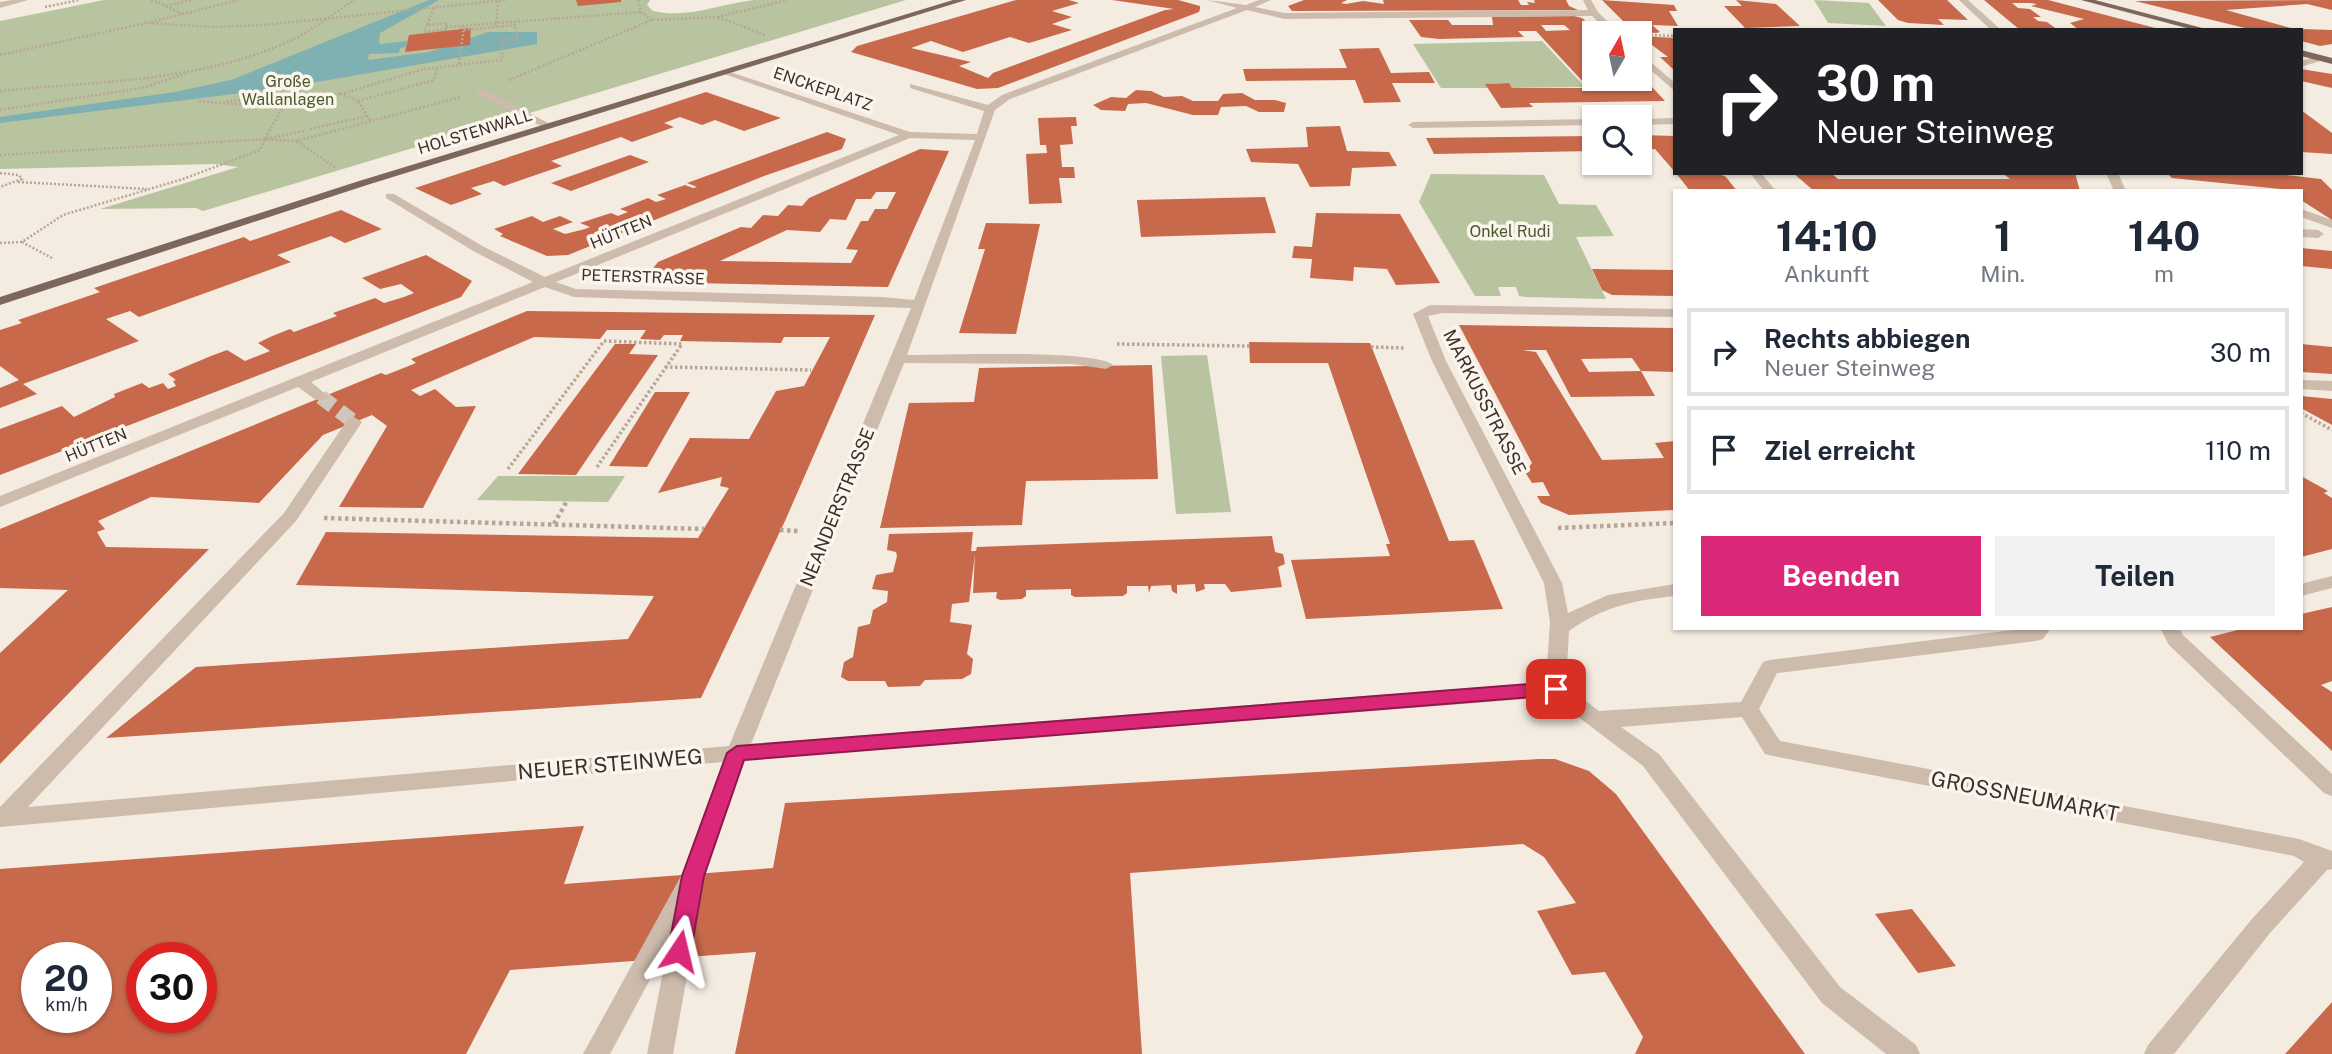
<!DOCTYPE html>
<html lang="de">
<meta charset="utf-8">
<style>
body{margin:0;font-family:"Public Sans",sans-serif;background:#f2f2f3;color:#1f2937;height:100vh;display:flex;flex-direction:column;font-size:26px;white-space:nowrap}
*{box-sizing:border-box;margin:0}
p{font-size:23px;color:#747a83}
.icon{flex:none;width:38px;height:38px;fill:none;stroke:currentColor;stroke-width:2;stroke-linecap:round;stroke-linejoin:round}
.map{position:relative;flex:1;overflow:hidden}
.details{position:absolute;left:1673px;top:189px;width:630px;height:441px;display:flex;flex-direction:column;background:#fff;border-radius:0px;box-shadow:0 2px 5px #0004}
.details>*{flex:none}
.hud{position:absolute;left:1673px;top:28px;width:630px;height:147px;border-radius:0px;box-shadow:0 2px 5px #0004;background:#202124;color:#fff;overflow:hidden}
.needle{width:46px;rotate:9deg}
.fabs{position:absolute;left:1582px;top:21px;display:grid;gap:14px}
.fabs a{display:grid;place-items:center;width:70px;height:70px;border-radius:0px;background:#fff;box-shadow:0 2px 5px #0004;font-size:35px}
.speed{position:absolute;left:21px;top:942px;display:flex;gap:14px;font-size:35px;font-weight:700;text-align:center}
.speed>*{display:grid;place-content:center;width:91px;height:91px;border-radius:50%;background:#fff;box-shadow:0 2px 5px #0004;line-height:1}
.speed small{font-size:18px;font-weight:400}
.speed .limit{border:10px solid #d22;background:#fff;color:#111}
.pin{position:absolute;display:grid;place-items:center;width:60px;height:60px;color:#fff;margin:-30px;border-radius:14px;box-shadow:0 4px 10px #0006}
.me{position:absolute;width:77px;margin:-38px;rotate:10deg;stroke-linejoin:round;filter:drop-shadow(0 0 5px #0008)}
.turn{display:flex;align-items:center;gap:24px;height:147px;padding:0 28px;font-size:32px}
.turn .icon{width:91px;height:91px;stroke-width:2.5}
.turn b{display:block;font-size:49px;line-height:60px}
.eta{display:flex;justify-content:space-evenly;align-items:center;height:119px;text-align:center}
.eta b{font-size:42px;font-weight:700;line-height:49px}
.primary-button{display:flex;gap:14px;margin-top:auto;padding:14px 28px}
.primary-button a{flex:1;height:80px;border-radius:0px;background:#db2777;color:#fff;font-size:28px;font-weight:700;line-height:80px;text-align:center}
.primary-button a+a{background:#f2f2f3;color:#1f2937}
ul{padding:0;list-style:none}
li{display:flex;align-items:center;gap:21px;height:88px;margin:0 14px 10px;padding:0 14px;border:4px solid #e0e1e3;border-radius:0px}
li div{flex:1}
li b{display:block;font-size:26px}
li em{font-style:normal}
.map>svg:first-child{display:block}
</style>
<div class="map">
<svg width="2332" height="1054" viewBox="0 0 2332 1054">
<rect width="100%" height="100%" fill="#f4ebe1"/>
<!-- green -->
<g fill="#b8c4a0">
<path d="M104,0H650L647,5L653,11C689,19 719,4 754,0C803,0 856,0 906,0L203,211L196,208L100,209L238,167L215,164L0,169V21Z"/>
<polygon points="1814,0 1869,3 1886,26 1828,23"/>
<polygon points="1542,41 1585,87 1512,88 1509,83 1486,84 1488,88 1441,88 1413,44"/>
<polygon points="1431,174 1544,175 1559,204 1596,205 1614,236 1576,237 1606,299 1525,297 1519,296 1516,287 1498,287 1501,296 1475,296 1419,202"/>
<polygon points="1207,355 1231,512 1176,514 1161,356"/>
<polygon points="498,476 625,476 608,502 477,500"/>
</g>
<!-- water -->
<polygon fill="#7fb0b2" points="429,0 439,0 380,33 379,44 407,41 406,47 400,48 399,53 369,54 368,60 429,52 488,32 537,32 537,44 282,88 0,123 0,117 175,92 231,80"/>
<!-- building -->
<g fill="#c8694b" fill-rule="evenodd">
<polygon points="576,0 621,0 621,2 578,6"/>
<polygon points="1016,0 1069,0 1079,3 1052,11 1072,17 1052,24 1072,30 1029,43 1010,37 963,52 931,41 911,48 971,62 959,66 988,78 993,73 1113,29 1165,10 1174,9 1112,0 1178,0 1200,6 1200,9 1199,12 998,88 977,89 851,52 857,46"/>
<polygon points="1304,0 1347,0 1341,3 1346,4 1363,1 1384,4 1383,0 1518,0 1521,5 1529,5 1527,2 1535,3 1534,0 1566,0 1569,6 1578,10 1292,11 1288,6"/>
<polygon points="1602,0 1674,5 1677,11 1669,11 1678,26 1652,25 1660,32 1656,33 1633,31"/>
<polygon points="1736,0 1776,4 1800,26 1745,28 1724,6 1742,6"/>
<polygon points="1878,0 1947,0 1968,20 1938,19 1944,25 1908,23 1898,20"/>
<polygon points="1984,0 2048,0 2163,30 2079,30 2070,23 2084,19 2031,6 2037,4 2030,3 2012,3 2018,8 2030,9 2041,17 2033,17 2038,21 2047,22 2058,30 2020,30"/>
<polygon points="2332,0 2332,10 2307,4 2226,10 2298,30 2253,30 2135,1"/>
<path d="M1574,16L1582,18L1598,33H1594V79H1633L1642,87H1652L1665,101L1529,103L1533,107L1501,108L1485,84L1509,83L1512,88H1601L1597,83H1584L1536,31H1518L1524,37L1439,39L1421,37L1409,20H1448L1452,25H1493L1492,17ZM1541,25H1564L1570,30L1546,31Z"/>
<polygon points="471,28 470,45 405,52 409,35"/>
<polygon points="2301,29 2332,30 2332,44 2320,46 2301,41"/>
<polygon points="1640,36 1675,38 1675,71 1660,57 1668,57"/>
<polygon points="1379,48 1391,73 1429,72 1435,83 1392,83 1401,102 1364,103 1355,80 1246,81 1243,69 1347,68 1339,49"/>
<polygon points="2301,69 2332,74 2332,88 2301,81"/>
<polygon points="1136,90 1151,91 1164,97 1182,96 1193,101 1218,101 1223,94 1242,93 1255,100 1275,100 1286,103 1284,112 1259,112 1246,106 1221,107 1218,115 1193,115 1146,103 1128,104 1125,111 1101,110 1093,105 1111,97 1126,98"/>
<polygon points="706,92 781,118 744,131 715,120 702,125 680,117 664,123 674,127 632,142 621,137 551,161 562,166 504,186 494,181 471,188 482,194 451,205 415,188"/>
<polygon points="2301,110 2332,133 2332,154 2301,152"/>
<polygon points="1076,117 1077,126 1071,126 1073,144 1060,145 1062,167 1074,167 1075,178 1059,178 1062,203 1029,204 1026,154 1047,153 1046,145 1040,145 1038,118"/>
<polygon points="1340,126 1347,151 1389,152 1397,166 1352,168 1350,186 1310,187 1298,164 1251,162 1246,149 1308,147 1306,127"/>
<polygon points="827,132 846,139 842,149 764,176 568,255 547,256 500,236 503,234 494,229 532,216 543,222 560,216 573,222 553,229 565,234 585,229 590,227 580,223 611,213 618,216 628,212 620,209 648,198 656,202 666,199 657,195 685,185 693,188 697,187 687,183"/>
<polygon points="1640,135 1675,136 1675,172 1655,149 1640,150"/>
<polygon points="1594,136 1594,151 1434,154 1426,138"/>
<path d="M920,149L949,151L888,287L642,282L658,262L741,227L751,228L763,215L778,216L788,205L802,206L809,198ZM876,192H896L887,209H875L868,221H861L846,249L858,250L851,263L720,261L787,230L820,232L830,219L846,220L856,199H871Z"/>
<polygon points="630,155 649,162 571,191 551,183"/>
<polygon points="1676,173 1717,173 1726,177 1737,191 1690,191"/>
<polygon points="1793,173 1831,173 1838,179 2010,179 2005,175 2075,173 2080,191 1814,191"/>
<polygon points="2167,173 2270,173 2321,179 2332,190 2332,220 2301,200 2301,191 2172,178"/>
<polygon points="1265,197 1276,233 1141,237 1137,200"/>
<polygon points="341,210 382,229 345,243 331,236 277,255 291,262 139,317 130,311 106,319 139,341 23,384 37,394 0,408 0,388 19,380 0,366 0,330 22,323 18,320 100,292 94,288 244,237 250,241"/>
<polygon points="1316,213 1400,214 1440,283 1396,285 1387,269 1354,267 1353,281 1310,278 1312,259 1292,258 1294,246 1312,247"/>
<polygon points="986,223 1040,224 1016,334 959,333 985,249 978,249"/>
<polygon points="2301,248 2332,251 2332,269 2301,266"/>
<polygon points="426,255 472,281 461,297 0,475 0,429 62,406 74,417 115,397 114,394 142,383 149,388 163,383 168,389 176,386 173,381 176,380 168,374 211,356 227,350 245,361 270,351 258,343 270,337 290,329 294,332 337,316 333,313 375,298 384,303 404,297 414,293 401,284 380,289 362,278"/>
<polygon points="1592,269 1675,270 1675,296 1612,295 1602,290"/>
<polygon points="527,311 875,315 785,521 701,698 106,738 196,667 628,639 654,596 296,585 326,532 698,538 729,488 720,486 722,477 658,493 690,438 749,439 776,391 804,386 830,337 784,337 781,343 680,341 683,335 664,335 660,340 640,339 646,330 607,330 600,339 534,337 411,390 420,396 435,389 456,407 476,406 423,508 339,507 387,426 372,415 323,435 259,503 151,497 98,521 105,529 97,532 106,547 209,549 0,764 0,653 68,590 0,588 0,529 381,373 386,375 416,363 411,359"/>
<polygon points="1459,325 1675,328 1675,372 1641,371 1632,358 1581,359 1589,372 1641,371 1655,396 1571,397 1546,350 1523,350 1536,352 1602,460 1664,458 1655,443 1675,441 1675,510 1569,515 1541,503 1537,496 1550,496 1543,482 1532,483 1525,472 1532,463"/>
<polygon points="1249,342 1370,343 1449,541 1474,540 1503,609 1306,619 1291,560 1390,556 1386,544 1390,544 1328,363 1250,363"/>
<polygon points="615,344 636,344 629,354 658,355 576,475 518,474"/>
<polygon points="2301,344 2332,347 2332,374 2301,372"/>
<polygon points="1152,365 1158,479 1026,481 1022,525 880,528 909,403 974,402 979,368"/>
<polygon points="655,392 690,392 647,467 609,466"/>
<polygon points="2301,396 2332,399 2332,425 2301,408"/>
<polygon points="2301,476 2328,491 2324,493 2332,498 2332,549 2301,557"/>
<polygon points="973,532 971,551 976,551 977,547 1272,536 1275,552 1283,554 1285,564 1278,567 1282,587 1231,592 1225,584 1204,584 1205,589 1196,592 1195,584 1177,585 1177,594 1172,591 1171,585 1151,586 1149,593 1148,586 1127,586 1127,593 1123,596 1075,597 1071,595 1071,589 1026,590 1026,596 1022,599 1000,600 996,598 997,592 973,593 975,554 969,602 952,604 950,622 972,625 967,654 973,659 971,674 962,679 925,680 920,686 888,687 885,681 848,681 841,677 844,662 853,657 858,627 870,624 873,610 887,602 888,591 872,589 876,575 893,572 897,556 896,552 887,550 889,534"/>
<polygon points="2332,607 2332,681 2321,685 2332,692 2332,751 2210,637 2246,628 2301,628 2301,614"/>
<path d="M1539,759H1555L1589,771L1616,794L1805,1054H1635L1643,1037L1605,972L1572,975L1537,911L1576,903L1544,857L1523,844L1130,873L1142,1054H735L756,952L510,970L466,1054H0V869L584,826L564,884L773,868L785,803ZM37,957H96V1017H37ZM142,957H201V1017H142Z"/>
<polygon points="1912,909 1956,966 1918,973 1875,914"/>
<polygon points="2332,1002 2332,1054 2285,1054"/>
</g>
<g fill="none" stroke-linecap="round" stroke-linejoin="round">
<!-- minor-tunnel -->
<polyline stroke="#cfc6bd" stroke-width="15" stroke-dasharray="15 8" stroke-linecap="butt" points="321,397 354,422"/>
<!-- path-far2 -->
<g stroke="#b9a596" stroke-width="2.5" stroke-dasharray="2 2" stroke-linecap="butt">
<polyline points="151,0 166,6 191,0"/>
<polyline points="638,0 641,12 652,20"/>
<polyline points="166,6 183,14"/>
<polyline points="45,7 79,0"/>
<polyline points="434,8 427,25 447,23 446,27"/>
<polyline points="718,17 765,35"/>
<polyline points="151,22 238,0"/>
<polyline points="427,25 424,32 448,29"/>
<polyline points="464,30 496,27"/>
<polyline points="446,31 446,27 641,12"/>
<polyline points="1651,35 1675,36"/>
<polyline points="0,55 146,23 215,27 264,25 506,0"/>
<polyline points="459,64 464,27 460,28"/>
<polyline points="509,80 652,20 717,17 787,0"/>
<path d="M0,91C97,81 206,82 296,38C317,27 335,12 355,0"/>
<polyline points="199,101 282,108 265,139 304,131"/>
<polyline points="226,101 341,94"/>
<polyline points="358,101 434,80 437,67"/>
<polyline points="0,110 142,88 187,73"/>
<polyline points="370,120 357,100 341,94 424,69 502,60 502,40 518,39 515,25 496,27 498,1"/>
<polyline points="310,129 367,116"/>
<polyline points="297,141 336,168"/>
<polyline points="0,155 265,139 297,141 461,97"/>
<polyline points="0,173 19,175 22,179 0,187"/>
<polyline points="18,182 147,189"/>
<polyline points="0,243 22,242"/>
<polyline points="52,258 22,242 63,215 183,179 260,150 265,139"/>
</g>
<!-- path-far1 -->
<g stroke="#b9a596" stroke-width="3.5" stroke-dasharray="2.5 2.5" stroke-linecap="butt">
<polyline points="1117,344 1249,346"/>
<polyline points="1371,347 1405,348"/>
<polyline points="665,367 811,370"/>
<polyline points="2301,413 2332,430"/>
<polyline points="508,469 604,341 682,344 597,467"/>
</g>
<!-- path -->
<g stroke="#b9a596" stroke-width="4.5" stroke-dasharray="3.5 3.5" stroke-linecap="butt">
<polyline points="324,518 704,529"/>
<polyline points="554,524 567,501"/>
<polyline points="1558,528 1675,523"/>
<polyline points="780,530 798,531"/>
</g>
<!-- minor -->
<g fill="#cdbbac" fill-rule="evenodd">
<polygon points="12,0 28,0 0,8 0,2"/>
<path d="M1207,0L1246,5L1259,0H1271L1255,7L1284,13L1588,10L1583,0H1591L1598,12L1619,33H1610L1592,16L1284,19L1247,10L1010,99L995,110L907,355C940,355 1096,349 1113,365L1106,369L1072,364L904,363L751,744L1546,682L1550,622L1544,583L1432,361L1413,314L1430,305L1675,309V317L1442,313L1428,316L1446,361L1562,583L1568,613L1608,595L1675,584V596C1635,600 1602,607 1569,631L1566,686L1599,711L1741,702L1763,662L1770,660L2029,628H2051L2043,639L2036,641L1777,673L1759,709L1780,741L2299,839L2332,851V869L2327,870L2270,933L2174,1054H2144L2148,1045L2252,919L2304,862L2294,856L1773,756L1765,754L1742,717L1621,727L1659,754L1840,987L1916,1045L1920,1054H1886L1822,1003L1643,766L1552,697L745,760L699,887L702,893L673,1054H647L668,946L610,1054H583L682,874L723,762L0,827V807L284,513L348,419L354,417L362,422L296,521L28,807L729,746L911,308L574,297L545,287L311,382L329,397L326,400H316L298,387L0,507V496L533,282L475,252L386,198V194H394L484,247L545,277L899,135L724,74V70L910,132L977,134L984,111L910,88V84L988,105L1002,95L1237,8ZM910,138L975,140L914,300L882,297L576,289L556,282Z"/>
<polygon points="1959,0 1968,0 2001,30 1991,30"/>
<polygon points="1640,53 1675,83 1675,91 1640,61"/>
<polygon points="2320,55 2323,56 2323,60 2301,67 2301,61"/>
<polygon points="477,90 485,90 554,126 545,128 477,94"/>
<polygon points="1675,118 1675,124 1640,125 1640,119"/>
<polygon points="1594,119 1594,125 1413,128 1408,125 1413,122"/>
<polygon points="1750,173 1761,173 1776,191 1764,191"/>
<polygon points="2106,173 2118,173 2126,191 2114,191"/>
<polygon points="2301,209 2332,220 2332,228 2301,217"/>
<polygon points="2301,229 2318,230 2324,234 2318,238 2301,237"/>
<polygon points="2301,380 2332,381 2332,391 2301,389"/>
<polygon points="2332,576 2332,588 2301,596 2301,584"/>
<polygon points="2160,628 2179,628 2183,635 2332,774 2332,796 2324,793 2169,645"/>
</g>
<!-- major -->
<g fill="#7d675c" fill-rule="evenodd">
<polygon points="953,0 966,0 367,185 0,305 0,297 359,181"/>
<polygon points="2081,0 2095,0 2210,30 2194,30"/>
<polygon points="2301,50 2332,58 2332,64 2301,56"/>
</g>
</g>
<!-- route -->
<polygon fill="#db2777" stroke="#8e194d" stroke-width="2" points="1556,682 1565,689 1556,695 744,760 704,876 691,951 687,958 679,961 671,958 668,951 682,876 727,753 737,746"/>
<g text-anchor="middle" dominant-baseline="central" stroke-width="7" stroke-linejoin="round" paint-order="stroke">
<!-- far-park labels -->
<g font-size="16" fill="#4a5a2e" stroke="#fbf5ee">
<text x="288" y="81">Große<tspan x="288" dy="18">Wallanlagen</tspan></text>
<text x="1510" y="231">Onkel Rudi</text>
</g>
<!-- far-street labels -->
<g font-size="16" fill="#3b302b" stroke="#fbf5ee">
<text transform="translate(823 89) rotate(19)">ENCKEPLATZ</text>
<text transform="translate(475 132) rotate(-17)">HOLSTENWALL</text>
<text transform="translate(621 232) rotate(-22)">HÜTTEN</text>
<text transform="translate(643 277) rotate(2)">PETERSTRASSE</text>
<text transform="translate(96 445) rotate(-22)">HÜTTEN</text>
</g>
<!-- street labels -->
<g font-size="18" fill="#3b302b" stroke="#fbf5ee">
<text transform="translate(1485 402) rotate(63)">MARKUSSTRASSE</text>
<text transform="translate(837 507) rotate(-68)">NEANDERSTRASSE</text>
</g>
<!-- near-street labels -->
<g font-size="21" fill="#3b302b" stroke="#fbf5ee">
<text transform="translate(610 764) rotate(-5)">NEUER STEINWEG</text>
<text transform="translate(2025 796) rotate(11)">GROSSNEUMARKT</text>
</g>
</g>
</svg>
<div class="fabs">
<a><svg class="needle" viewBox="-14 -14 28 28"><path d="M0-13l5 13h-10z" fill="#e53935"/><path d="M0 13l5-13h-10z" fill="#747a83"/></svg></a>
<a><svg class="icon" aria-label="search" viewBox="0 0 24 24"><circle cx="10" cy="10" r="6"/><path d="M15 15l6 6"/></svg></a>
</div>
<div class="speed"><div>20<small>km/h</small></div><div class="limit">30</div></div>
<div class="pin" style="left:1556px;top:689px;background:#d93025"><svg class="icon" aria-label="arrive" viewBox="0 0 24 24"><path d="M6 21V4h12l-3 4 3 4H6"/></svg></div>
<svg class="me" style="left:679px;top:951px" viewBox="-20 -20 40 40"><path d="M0-17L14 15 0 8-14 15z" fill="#db2777" stroke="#fff" stroke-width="4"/></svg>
<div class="hud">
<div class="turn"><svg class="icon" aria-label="right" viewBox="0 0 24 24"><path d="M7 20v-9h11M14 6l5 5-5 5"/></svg><div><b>30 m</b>Neuer Steinweg</div></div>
</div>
<section class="details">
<div class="eta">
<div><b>14:10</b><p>Ankunft</p></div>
<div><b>1</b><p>Min.</p></div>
<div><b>140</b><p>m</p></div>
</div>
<ul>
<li><svg class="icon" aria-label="right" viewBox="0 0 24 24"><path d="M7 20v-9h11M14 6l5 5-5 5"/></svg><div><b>Rechts abbiegen</b><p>Neuer Steinweg</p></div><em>30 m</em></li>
<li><svg class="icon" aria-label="arrive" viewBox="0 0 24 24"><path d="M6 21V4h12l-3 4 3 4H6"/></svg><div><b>Ziel erreicht</b></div><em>110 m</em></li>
</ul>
<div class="primary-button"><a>Beenden</a><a>Teilen</a></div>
</section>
</div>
